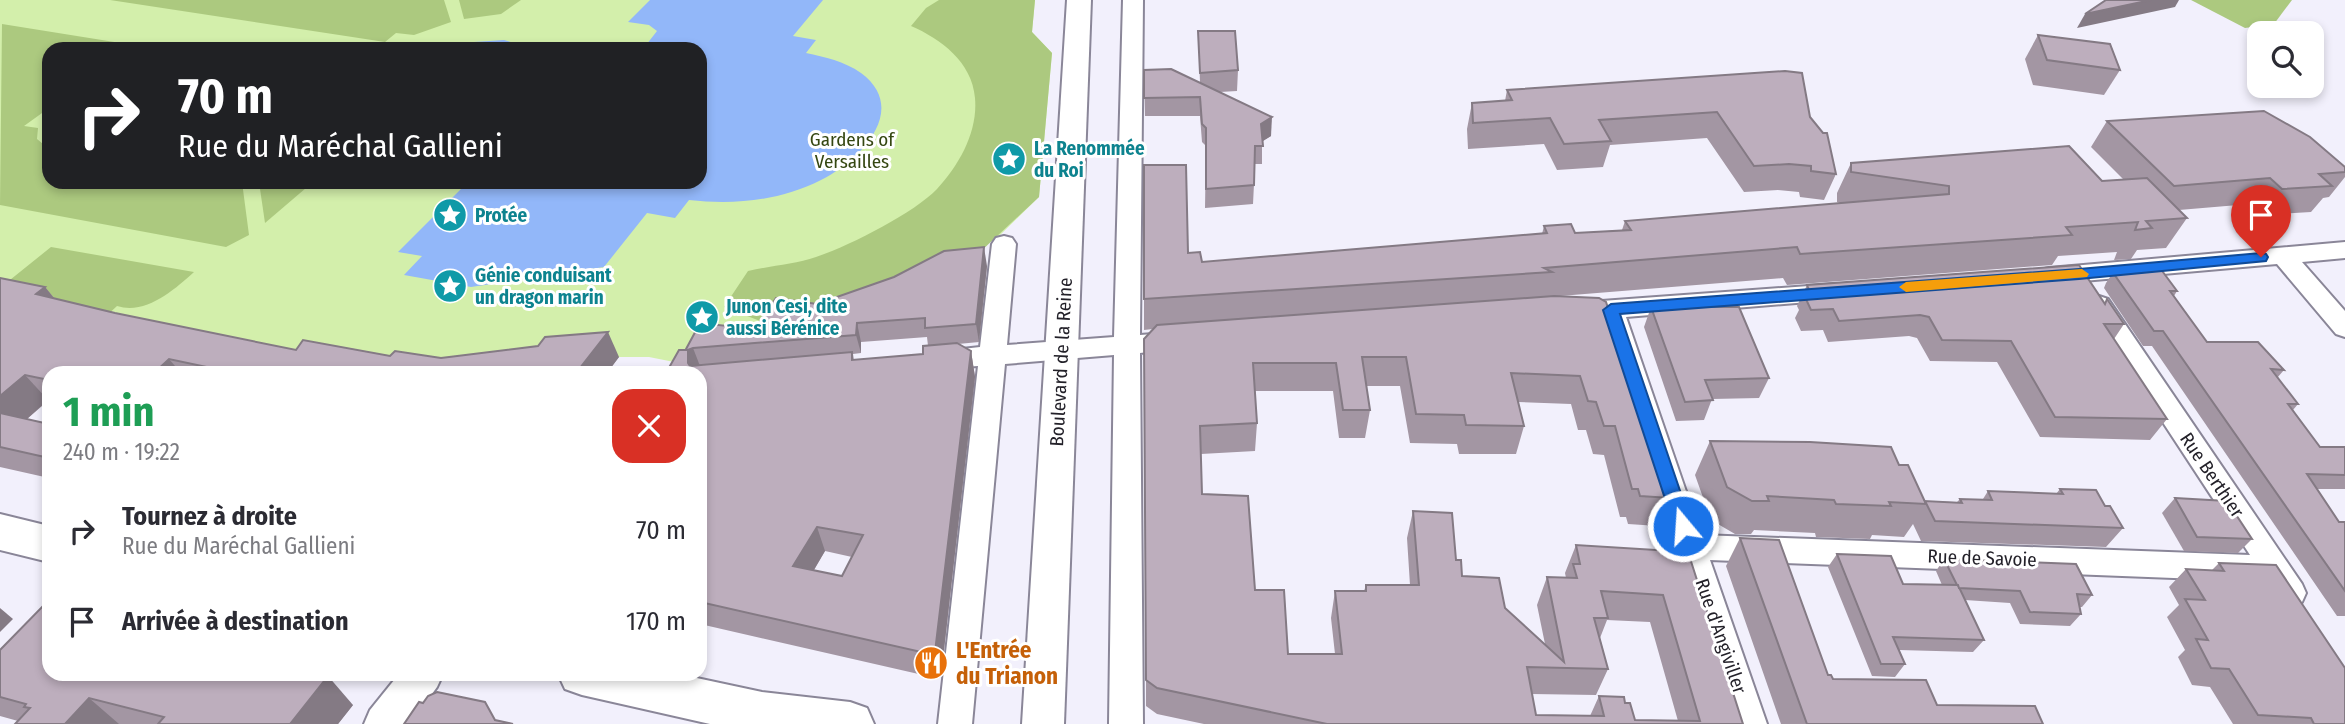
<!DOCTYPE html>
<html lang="fr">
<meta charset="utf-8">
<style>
body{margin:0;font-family:"Fira Sans Condensed",sans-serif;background:#f7f7f7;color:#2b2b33;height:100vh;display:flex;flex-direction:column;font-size:26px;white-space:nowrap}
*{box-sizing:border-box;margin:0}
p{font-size:23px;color:#7c7c81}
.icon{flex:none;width:38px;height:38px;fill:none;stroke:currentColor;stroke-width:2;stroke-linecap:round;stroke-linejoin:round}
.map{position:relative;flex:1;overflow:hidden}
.sheet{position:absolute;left:42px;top:366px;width:665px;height:315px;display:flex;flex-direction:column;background:#fff;border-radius:21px;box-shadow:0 4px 10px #0003}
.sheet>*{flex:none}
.banner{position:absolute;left:42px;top:42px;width:665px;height:147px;border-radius:21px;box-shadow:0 4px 10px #0003;background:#202124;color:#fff;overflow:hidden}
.fabs{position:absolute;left:2247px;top:21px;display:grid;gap:14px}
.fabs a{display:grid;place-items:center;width:77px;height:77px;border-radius:14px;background:#fff;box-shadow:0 4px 10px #0003;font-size:35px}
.pin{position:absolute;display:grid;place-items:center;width:60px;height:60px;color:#fff;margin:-72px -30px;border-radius:50% 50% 50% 0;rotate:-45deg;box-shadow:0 0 7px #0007}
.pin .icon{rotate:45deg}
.me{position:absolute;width:77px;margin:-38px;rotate:342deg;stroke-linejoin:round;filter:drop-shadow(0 0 5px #0008)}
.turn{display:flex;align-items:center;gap:24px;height:147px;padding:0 21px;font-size:32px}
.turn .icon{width:91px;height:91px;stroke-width:2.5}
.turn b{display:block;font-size:49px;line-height:60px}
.round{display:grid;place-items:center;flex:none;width:74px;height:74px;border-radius:21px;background:#f7f7f7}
.summary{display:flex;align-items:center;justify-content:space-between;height:119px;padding:0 21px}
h1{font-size:42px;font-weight:700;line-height:52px;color:#1e9e55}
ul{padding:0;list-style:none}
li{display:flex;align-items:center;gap:21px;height:91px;padding:0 21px}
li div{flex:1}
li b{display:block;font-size:26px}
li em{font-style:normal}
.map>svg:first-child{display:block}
</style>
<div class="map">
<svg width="2345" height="724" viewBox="0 0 2345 724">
<rect width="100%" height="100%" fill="#f2f0fc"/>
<!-- green -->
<path fill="#d3efab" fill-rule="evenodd" d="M0,0H1035L1032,32L1052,53L1039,197L999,236L694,366L649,357H620L485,373H395L0,300ZM49,49H700V182H49Z"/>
<!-- forest -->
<g fill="#acc97f">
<polygon points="110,0 444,0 451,22 414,35 396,33 385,42"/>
<polygon points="459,0 521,0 501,14 464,19"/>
<path d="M939,0H1035L1032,32L1052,53L1039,197L979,253L765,323L724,307L748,271C770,266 795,264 816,257C849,246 914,213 937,189C960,164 978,131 975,98C972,62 941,39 911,26L926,8Z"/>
<polygon points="2191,0 2292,0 2274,24 2245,28"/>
<polygon points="2,24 158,49 49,49 49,108 24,126 38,128 37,139 49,149 49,182 242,182 249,235 226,247 0,205"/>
<polygon points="259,182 313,182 265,223"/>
<path d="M51,247L194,272C174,290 146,315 117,306L103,319L0,288Z"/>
</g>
<!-- water -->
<g fill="#92b7f9">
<path d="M650,0H823L793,36L816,40L806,53C825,57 844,61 861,73C911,110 858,162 821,180C780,201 734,205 689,200L675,218L647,213L604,267L471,287L404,275L422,256L398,252L468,182H700V49H643L657,31L649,25L628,22Z"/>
<polygon points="504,40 536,49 451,49 474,42"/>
</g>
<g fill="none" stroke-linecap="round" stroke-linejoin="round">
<!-- minor casing -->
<g stroke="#8a8698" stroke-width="4">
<g id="minor">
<polygon points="1123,0 1143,0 1140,335 1180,332 1189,335 1193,341 1189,347 1140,353 1143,724 1109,724 1114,355 1005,364 972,724 938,724 978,366 935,369 926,367 922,360 926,353 980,347 992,244 996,238 1004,236 1012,238 1016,244 1007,345 1114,337"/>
<polygon points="2345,242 2345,258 2302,262 2345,311 2345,337 2336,334 2277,264 2049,284 2040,282 2037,276 2040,270 2049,268"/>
<path d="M1836,284L1845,287L1848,293L1845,299L1626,317L1701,535L2250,555L2086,305L2090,299L2099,296L2108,299L2302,584L2306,593L2302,602C2278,610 2274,593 2263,575L2251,581L1710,560L1767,724H1733L1601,319L1574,321L1565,318L1561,312L1565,306L1574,303Z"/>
</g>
</g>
<!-- tertiary casing -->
<g stroke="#8a8698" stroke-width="4">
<g id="tertiary">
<polygon points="1067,0 1091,0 1064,724 1022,724"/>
<polygon points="399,674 443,674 437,687 410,724 364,724 370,710"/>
</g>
</g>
<!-- primary casing -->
<g stroke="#8a8698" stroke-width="4">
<g id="primary">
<polygon points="0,514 49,526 49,562 0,550"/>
<polygon points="558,674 678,674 762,692 850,702 867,708 874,724 710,724 582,695 565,689"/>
</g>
</g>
<!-- minor -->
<use href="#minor" fill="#fff" fill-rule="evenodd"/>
<!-- tertiary -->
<use href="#tertiary" fill="#fff" fill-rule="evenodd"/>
<!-- primary -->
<use href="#primary" fill="#fff" fill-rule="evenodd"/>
</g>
<!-- wall -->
<g fill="#a396a3" fill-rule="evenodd">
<polygon points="1198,31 1238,70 1237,91 1220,92 1271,136 1262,141 1262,164 1255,164 1253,204 1205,208 1206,146 1202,142 1200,116 1145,116 1144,70 1200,82"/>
<polygon points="2038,35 2120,70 2104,95 2033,85 2025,59"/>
<polygon points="1507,90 1810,117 1836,174 1824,200 1800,197 1799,192 1778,190 1744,192 1707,138 1610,145 1603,167 1557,170 1544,144 1468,149 1467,129 1472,103 1505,101"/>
<path d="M2107,121L2345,167V177L2329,197L2323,198L2311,212L2262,215L2250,204L2179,210L2187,218L2166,248L2137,250L2131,259L2114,260L2117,252L2058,256L2052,265L1787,285L1783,278L1560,296L1670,498L1658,526L1628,524L1626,517H1620L1604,455L1593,454L1586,430H1578L1571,404L1518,402L1524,426L1516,454H1459L1457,444L1410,443L1400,386H1366L1370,410L1365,438H1339L1333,391H1255L1257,423L1255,451L1201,454L1202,494L1255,590L1288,654H1335L1331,618L1335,591H1364L1366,585H1410L1407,538L1413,511L1456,560L1462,576L1505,608L1545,644L1537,605L1547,577L1566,578L1565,573L1576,545L1688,552L1743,724H1204L1157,714L1146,706V680L1153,329L1144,330V299L1188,253L1202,262L1542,234L1544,226L1575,233L1622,230L1625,221L1840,203L1837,202V193L1851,163L2102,181L2124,180L2091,147ZM1607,620L1650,622L1678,721L1635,720L1625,703L1599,696L1590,716L1536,715L1532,694L1596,695L1608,669L1600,638Z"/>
<path d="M987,266L979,342L958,344L971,351L975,377L941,676L936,678L700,624V373L686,350L755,329L817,304ZM927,337L928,346L923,354L854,360L853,354L861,353V342ZM825,551L852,557L842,576L814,570Z"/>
<polygon points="2116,268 2177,291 2174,296 2207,342 2284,370 2277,378 2298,404 2293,410 2320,447 2345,447 2345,489 2317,489 2339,522 2345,522 2345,616 2337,616 2152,346 2143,346 2104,288 2106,283"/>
<polygon points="0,278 45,287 55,299 115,313 296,350 390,356 441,358 619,357 607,373 49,373 49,400 27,419 49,424 49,478 0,467"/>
<polygon points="1807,285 2105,303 2107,299 2124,324 2114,339 2167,419 2150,440 2040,437 1997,362 1930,361 1917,338 1909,336 1828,342 1823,330 1801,331 1795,318 1799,310 1797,306"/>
<polygon points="1651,307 1769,378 1759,398 1712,399 1704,420 1676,421 1644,327"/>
<polygon points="1710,441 1899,465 1925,501 1957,502 1960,499 1983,499 1988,491 2056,494 2060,489 2105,506 2123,528 2106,547 1921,541 1913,524 1904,537 1872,535 1870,539 1816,537 1815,533 1754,530 1751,534 1735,534 1711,520 1695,475"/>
<polygon points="2175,498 2252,539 2238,553 2184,551 2162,513"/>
<polygon points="1740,538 1828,675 1833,679 1937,705 2043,724 1781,724 1726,566"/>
<polygon points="1837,554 1903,584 1942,585 1936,571 1944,559 2092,595 2082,607 2079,607 2081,614 2070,626 2020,624 2010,603 1965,600 1984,640 1973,652 1899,650 1905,664 1895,677 1872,676 1828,567"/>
<polygon points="2219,563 2345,724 2233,724 2210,687 2192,685 2178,657 2185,650 2167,617 2179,605 2169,587 2186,569 2212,570"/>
<polygon points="0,650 353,705 338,724 15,724 18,721 0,716"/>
</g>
<!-- shaded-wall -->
<g fill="#847a84">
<polygon points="2151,0 2179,0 2175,7 2077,28 2085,14"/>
<polygon points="1272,117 1271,136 1260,143 1261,124"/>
<polygon points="984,247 987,266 979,342 976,324"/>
<polygon points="45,287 66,313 36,294"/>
<polygon points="857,323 861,342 861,353 856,335"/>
<polygon points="608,332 619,357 607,373 576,373"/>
<polygon points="693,348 700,366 696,373 688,363 685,351"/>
<polygon points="971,351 975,377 941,676 936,678 930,654"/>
<polygon points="169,359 181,373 154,373"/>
<polygon points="25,375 48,400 9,435 0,425 0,396"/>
<polygon points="817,527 825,551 802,590 793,566"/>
<polygon points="0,608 13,619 0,632"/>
<polygon points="328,676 353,705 338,724 290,724"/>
<polygon points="89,698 119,724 65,724"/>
</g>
<!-- building -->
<g fill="#bdaebd" stroke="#847a84" stroke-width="2" fill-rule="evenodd">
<polygon points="2106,0 2151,0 2085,14"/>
<polygon points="1198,31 1235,31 1238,70 1200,73"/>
<polygon points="2038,35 2110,44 2120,70 2047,60"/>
<polygon points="1171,69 1272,117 1261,124 1263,146 1255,146 1254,185 1206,189 1206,128 1202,124 1200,97 1144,98 1144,70"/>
<polygon points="1785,71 1802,73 1810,117 1823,133 1827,133 1836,174 1811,171 1811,166 1789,164 1754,166 1717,112 1599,120 1611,141 1564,144 1550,118 1473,123 1472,103 1512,100 1507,90"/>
<polygon points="2264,111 2310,137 2345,167 2345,172 2319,174 2332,186 2282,189 2270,178 2174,186 2107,121"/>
<polygon points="2069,146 2102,181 2147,178 2187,218 2146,221 2152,228 2135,230 2138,222 2066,227 2072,235 1800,254 1797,247 1544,268 1552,272 1144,299 1144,165 1186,165 1188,253 1200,252 1202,262 1547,233 1544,226 1571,224 1575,233 1631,230 1625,221 1949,194 1949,186 1851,172 1851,163"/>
<polygon points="984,247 976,324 925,328 925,318 857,323 856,335 693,348 685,351 700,323 755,329 776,298 817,304 894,277 944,251"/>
<polygon points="2157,264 2177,291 2170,291 2207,342 2258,342 2284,370 2271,369 2298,404 2288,404 2320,447 2345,447 2345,475 2307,474 2339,522 2345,522 2345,591 2163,331 2154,331 2114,274 2116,268"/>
<polygon points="2079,265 2105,304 2107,299 2124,324 2104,324 2167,419 2055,417 2011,341 1942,340 1929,317 1920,315 1839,321 1833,309 1811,310 1805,297 1809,290 1807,285"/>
<polygon points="0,278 45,287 36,294 115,313 296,350 303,340 390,356 395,351 441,358 538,346 545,337 608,332 576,373 235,373 169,359 154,373 49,373 49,380 25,375 0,396"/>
<path d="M1554,296L1599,298L1606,302L1670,498L1640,496L1638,489H1632L1615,426H1604L1596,402L1588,401L1580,376L1511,373L1524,426L1466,425L1464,415L1416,414L1406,357H1362L1370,410H1343L1336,363H1253L1257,423L1200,426L1202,494L1248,496L1255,590H1284L1288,654H1342L1335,591H1366V585H1419L1413,511L1452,513L1456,560H1461L1462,576L1499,578L1505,608L1564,662L1547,577L1577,578L1573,564H1580L1576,545L1688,552L1743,724H1327L1157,688L1146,680L1144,339L1157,325ZM1601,591L1663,595L1700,721L1635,720L1630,703H1625L1624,697L1599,696L1604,716L1536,715L1527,667L1608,669L1594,618H1608Z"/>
<polygon points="1651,307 1739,307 1769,378 1705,380 1713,400 1685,402"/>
<path d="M957,343L971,351L935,652L930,654L700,602V373H666L679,350H688V363L690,366L852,352V360L923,354V346ZM817,527L863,535L842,576L793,566Z"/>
<polygon points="0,413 49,424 49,458 0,447"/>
<polygon points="1710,441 1810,442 1891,447 1899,465 1908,465 1926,504 1889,502 1891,506 1836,504 1834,500 1767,496 1769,501 1752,501 1727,487"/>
<polygon points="2060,489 2096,490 2105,506 2110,506 2123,528 1935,521 1925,501 1962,503 1960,499 1992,500 1988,491 2063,494"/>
<polygon points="2175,498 2227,501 2252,539 2197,537"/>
<polygon points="1740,538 1779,540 1828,675 1831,675 1833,679 1926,680 1937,705 2035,706 2043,724 1807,724"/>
<polygon points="1837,554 1891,556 1903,584 1958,585 1984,640 1893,637 1905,664 1881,664"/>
<polygon points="1944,559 2076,564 2092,595 2077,594 2081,614 2030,612 2020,591 1959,588 1958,585 1957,585"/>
<polygon points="2219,563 2276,565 2345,668 2345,724 2314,724 2311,718 2258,715 2229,669 2211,668 2196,639 2208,640 2185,599 2205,600 2186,569 2224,571"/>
<polygon points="43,606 49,607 49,674 317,674 328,676 290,724 158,724 164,717 89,698 65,724 15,724 30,708 24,707 26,704 0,697 0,650"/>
<polygon points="437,692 485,702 495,720 513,724 404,724 419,702 423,703 428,696"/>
</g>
<!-- route -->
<polygon fill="#1a73e8" stroke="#114b97" stroke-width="2" points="2261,253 2266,254 2268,257 2266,261 2079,279 1620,314 1692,526 1689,531 1683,533 1676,531 1674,526 1603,310 1611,304 2079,269"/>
<!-- slow -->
<polygon fill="#f59e0b" points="2082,269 2089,274 2087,277 1906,292 1899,287 1906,282"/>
<!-- icons -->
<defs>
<g id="sight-disc" transform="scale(1.75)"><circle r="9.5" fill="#0f9aa8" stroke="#fff"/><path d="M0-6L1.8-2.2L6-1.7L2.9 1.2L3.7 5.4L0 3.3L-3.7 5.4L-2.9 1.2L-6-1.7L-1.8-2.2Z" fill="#fff"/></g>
<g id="restaurant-disc" transform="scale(1.75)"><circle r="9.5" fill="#e8710a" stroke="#fff"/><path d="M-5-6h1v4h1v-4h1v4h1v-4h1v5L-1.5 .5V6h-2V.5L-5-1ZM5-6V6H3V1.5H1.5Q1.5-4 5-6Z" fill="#fff"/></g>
</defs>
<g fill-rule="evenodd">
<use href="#sight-disc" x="1009" y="159"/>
<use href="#sight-disc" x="450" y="215"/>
<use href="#sight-disc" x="450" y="286"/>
<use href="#sight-disc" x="702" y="317"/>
<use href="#restaurant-disc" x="931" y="663"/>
</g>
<g text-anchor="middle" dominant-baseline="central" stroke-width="6" stroke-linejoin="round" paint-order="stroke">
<!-- park labels -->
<g font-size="19" fill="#354712" stroke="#fff">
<text x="852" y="139">Gardens of<tspan x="852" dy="22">Versailles</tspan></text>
</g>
<!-- culture labels -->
<g font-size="19" font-weight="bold" fill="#0d838f" stroke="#fff" text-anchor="start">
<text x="1034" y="148">La Renommée<tspan x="1034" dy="22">du Roi</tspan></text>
<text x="475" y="215">Protée</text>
<text x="475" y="275">Génie conduisant<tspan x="475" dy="22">un dragon marin</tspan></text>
<text x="726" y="306">Junon Cesi, dite<tspan x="726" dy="22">aussi Bérénice</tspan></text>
</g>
<!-- street labels -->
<g font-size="19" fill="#232129" stroke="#fff">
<text transform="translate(1061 362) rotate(-87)">Boulevard de la Reine</text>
<text transform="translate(2212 475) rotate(56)">Rue Berthier</text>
<text transform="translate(1982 558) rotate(2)">Rue de Savoie</text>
<text transform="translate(1721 636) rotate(71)">Rue d'Angiviller</text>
</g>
<!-- near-food labels -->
<g font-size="23" font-weight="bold" fill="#c56008" stroke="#fff" text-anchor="start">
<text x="956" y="650">L'Entrée<tspan x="956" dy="26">du Trianon</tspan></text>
</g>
</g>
</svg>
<div class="fabs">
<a><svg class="icon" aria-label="search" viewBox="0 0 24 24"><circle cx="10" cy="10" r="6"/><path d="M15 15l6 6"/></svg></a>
</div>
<div class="pin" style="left:2261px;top:257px;background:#d93025"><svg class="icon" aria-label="arrive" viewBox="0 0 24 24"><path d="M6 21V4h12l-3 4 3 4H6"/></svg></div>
<svg class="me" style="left:1683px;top:526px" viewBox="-20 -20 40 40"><circle r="17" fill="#1a73e8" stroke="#fff" stroke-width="3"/><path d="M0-11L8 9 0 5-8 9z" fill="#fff"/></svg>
<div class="banner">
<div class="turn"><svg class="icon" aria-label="right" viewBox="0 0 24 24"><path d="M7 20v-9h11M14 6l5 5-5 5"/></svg><div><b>70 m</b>Rue du Maréchal Gallieni</div></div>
</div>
<section class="sheet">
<div class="summary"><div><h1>1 min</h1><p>240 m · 19:22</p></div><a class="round" style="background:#d93025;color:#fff"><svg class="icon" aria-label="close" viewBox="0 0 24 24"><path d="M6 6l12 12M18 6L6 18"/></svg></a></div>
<ul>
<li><svg class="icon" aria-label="right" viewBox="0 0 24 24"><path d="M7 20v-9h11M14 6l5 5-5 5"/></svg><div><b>Tournez à droite</b><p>Rue du Maréchal Gallieni</p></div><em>70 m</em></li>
<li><svg class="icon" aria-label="arrive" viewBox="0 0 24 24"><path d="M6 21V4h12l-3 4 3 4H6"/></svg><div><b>Arrivée à destination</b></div><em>170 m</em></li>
</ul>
</section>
</div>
